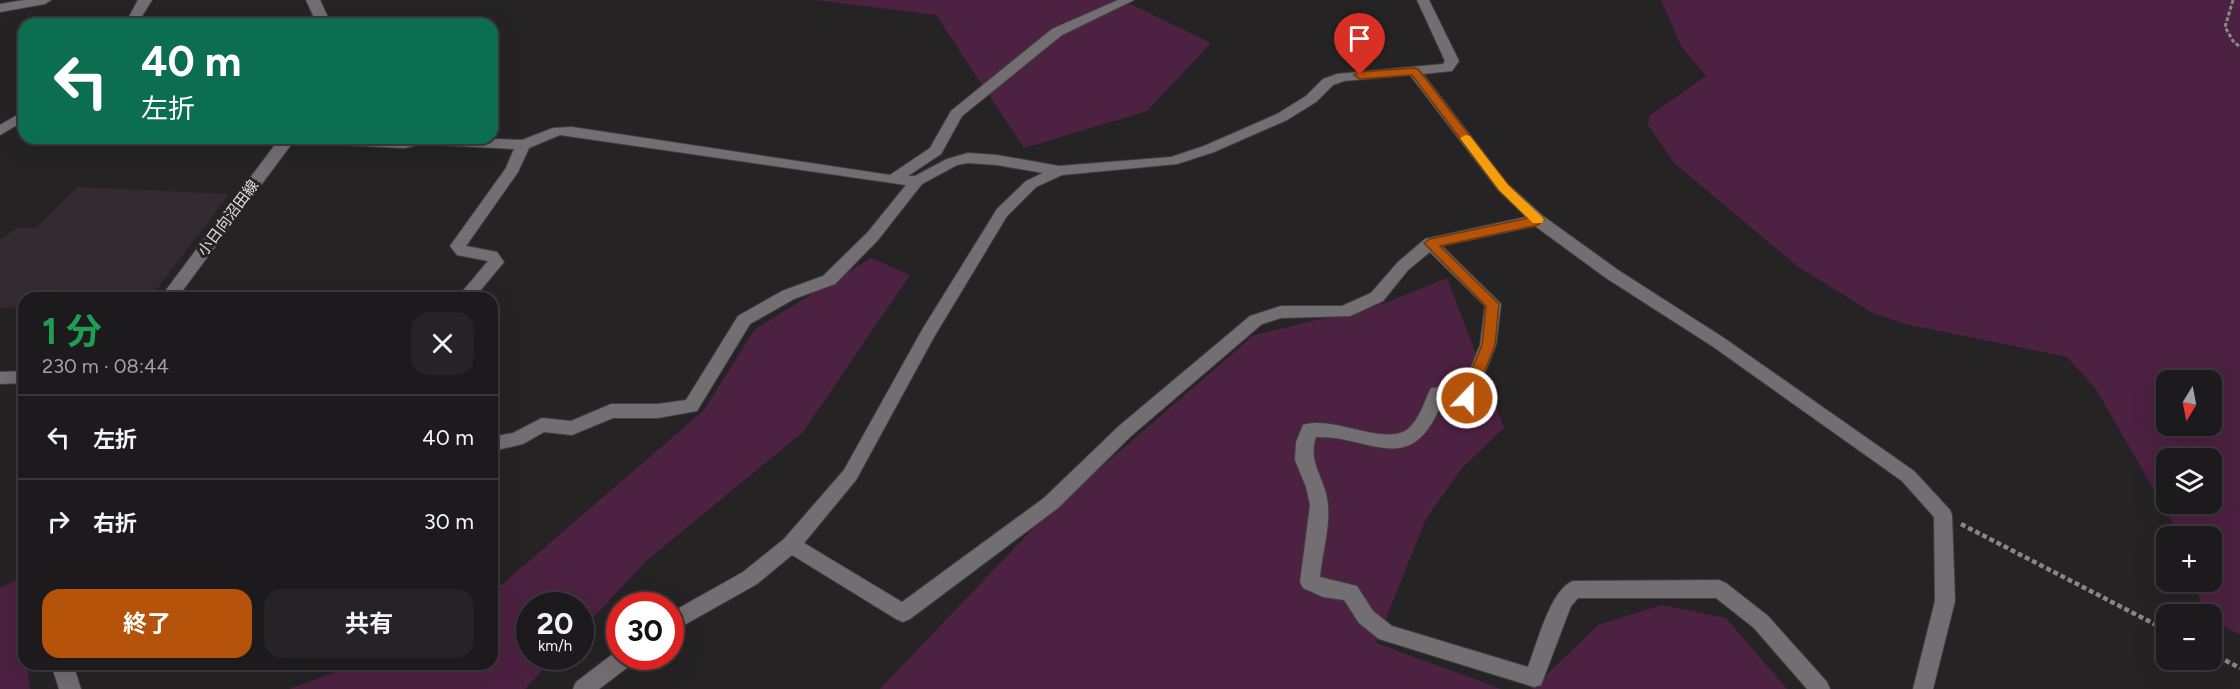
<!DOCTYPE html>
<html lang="ja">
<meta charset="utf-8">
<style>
body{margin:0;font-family:Figtree,"Noto Sans JP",sans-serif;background:#252325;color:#f1f3f6;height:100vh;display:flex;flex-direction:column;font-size:22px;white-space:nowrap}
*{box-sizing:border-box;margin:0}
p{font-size:20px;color:#a0a1a3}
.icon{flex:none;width:33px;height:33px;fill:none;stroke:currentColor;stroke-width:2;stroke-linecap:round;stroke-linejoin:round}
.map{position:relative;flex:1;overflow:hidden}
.panel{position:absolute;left:18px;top:292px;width:480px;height:378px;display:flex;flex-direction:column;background:#1c1a1c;border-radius:18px;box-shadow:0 6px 24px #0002,0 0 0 2px #3a383b}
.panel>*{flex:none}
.guide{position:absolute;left:18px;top:18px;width:480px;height:126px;border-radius:18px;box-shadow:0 6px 24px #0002,0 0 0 2px #3a383b;background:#0b6e4f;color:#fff;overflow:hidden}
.needle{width:39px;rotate:190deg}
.tools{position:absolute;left:2156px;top:370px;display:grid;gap:12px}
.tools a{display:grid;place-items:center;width:66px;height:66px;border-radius:12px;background:#1c1a1c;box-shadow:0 6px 24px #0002,0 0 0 2px #3a383b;font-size:30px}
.speed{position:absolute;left:516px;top:592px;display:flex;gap:12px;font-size:30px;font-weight:700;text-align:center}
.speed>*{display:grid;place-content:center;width:78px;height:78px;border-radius:50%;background:#1c1a1c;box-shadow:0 6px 24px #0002,0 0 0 2px #3a383b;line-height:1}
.speed small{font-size:15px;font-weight:400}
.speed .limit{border:9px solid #d22;background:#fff;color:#111}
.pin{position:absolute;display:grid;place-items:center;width:51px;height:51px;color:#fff;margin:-62px -26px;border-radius:50% 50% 50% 0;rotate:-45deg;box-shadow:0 0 6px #0007}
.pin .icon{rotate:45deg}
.me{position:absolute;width:66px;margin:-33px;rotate:22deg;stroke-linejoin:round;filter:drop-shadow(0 0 4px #0008)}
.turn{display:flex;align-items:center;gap:21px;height:126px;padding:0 24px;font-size:27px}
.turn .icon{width:78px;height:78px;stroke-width:2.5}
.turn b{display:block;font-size:42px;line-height:51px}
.round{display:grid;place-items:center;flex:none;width:63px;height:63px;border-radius:18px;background:#252325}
.overview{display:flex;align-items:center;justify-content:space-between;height:102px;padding:0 24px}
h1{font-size:36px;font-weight:700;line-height:45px;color:#1e9e55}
.primary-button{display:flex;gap:12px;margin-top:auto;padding:12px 24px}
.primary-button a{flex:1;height:69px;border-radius:18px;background:#b45309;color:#fff;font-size:24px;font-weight:700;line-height:69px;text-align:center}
.primary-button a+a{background:#252325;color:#f1f3f6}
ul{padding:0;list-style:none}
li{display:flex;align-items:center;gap:18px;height:84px;padding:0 24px;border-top:2px solid #3a383b}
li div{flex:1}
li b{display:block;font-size:22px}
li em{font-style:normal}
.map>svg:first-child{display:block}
</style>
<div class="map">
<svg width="2240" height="689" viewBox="0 0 2240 689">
<rect width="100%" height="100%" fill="#262325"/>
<!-- built -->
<polygon fill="#342b31" points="78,187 229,194 150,298 24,298 24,307 0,308 0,240 17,228 36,228"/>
<!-- green -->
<g fill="#4d2141" fill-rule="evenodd">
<polygon points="815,0 1122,0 1211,43 1147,111 1024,148 936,15"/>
<path d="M1661,0H2240V635L2211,619V615H2202L2197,582H2211V537H2181L2096,389L2067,357L1905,324L1873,313L1797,266L1674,163L1648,125L1649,116L1706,76L1681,46ZM2166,381H2211V426H2166ZM2166,459H2211V504H2166Z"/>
<polygon points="871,258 910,275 803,432 645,562 581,631 580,606 530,606 530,657 555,657 525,689 289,689 355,665 492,664 492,593 704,410 755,329"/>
<polygon points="1447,278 1504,428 1462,468 1426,519 1376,643 1501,689 880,689 1045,516 1254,335 1383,304"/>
<polygon points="19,578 24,631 24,664 27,665 30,689 0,689 0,588"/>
<polygon points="1662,605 1726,618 1787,689 1532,689 1598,625"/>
</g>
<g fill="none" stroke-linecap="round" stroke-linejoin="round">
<!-- street casing -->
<g stroke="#413f40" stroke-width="2">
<g id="street">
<polygon points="24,0 51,0 45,4 0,12 0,4"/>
<polygon points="138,0 152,0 137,24 125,24"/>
<path d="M1118,0H1134L1062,35L962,116L941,154L908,176H915L947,159L968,153L997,155L1059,166L1171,157L1204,146L1277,114L1306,96L1323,79L1337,74L1443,64L1445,61L1417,0H1429L1459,61L1452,71L1423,74L1508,184L1543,216L1618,270L1724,338L1914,471L1950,510L1952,515L1955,601L1933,689H1913L1935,601L1934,517L1902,481L1712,346L1606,278L1535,226L1442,246L1501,304L1496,345L1466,421C1454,425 1448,415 1440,407C1409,479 1370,435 1316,437C1308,460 1321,473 1326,494C1333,521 1322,551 1320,577L1357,586L1373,611L1392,626L1528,667C1537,644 1550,590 1573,581L1719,580L1726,583L1768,616L1827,682L1830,689H1807L1754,628L1716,598H1578L1571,606L1541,685L1534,687L1379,639L1359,623L1344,600L1323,597L1303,588L1300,582L1310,505L1306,487L1295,460L1296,442L1303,425C1334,415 1385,447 1408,429C1420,418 1424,402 1431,388C1443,385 1449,394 1457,402L1480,345L1485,306L1430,252L1408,270L1383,301L1350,316L1281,318L1262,324L1131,436L1058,508L910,619L903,622L896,619L792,555L757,584L670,633V613L743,572L784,539L844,470L922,330L997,209L1026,181L1043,173L997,165L968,163L957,165L922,184L878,240L835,284L794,299L750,324L697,411L658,418H613L572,435L544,432L523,444L492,451V437L513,433L542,418L571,421L611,404H658L686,400L738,316L782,291L823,276L868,232L906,185L560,135L529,148L518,172L466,246L497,252L504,262L474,298H457L488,261L457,255L450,246L506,168L514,149L422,144L404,148L287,142L280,138H472L522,140L553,128L572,127L890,175L930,148L951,111L1052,29ZM1410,75L1498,190L1526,217L1425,239L1398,262L1371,293L1342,306H1281L1250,316L1119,426L1044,498L902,602L804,543L856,480L934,337L1007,216L1036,187L1062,175L1177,164L1214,152L1287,120L1316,102L1333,85L1344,81Z"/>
<polygon points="24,111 24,121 0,135 0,125"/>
<polygon points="24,371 24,383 0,384 0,372"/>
<polygon points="618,650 620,657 635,657 632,664 599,689 573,689 576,682"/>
</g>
</g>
<!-- secondary casing -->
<g stroke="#413f40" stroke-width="2">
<g id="secondary">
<polygon points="306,0 320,0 331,24 317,24"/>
<polygon points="280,138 296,138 177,298 160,298"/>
<polygon points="51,664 73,664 81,689 59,689"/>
</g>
</g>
<!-- path-far1 -->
<polyline stroke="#888687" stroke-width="3" stroke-dasharray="4 2" stroke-linecap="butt" points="2233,0 2225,27 2233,41 2240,47"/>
<!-- path -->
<g stroke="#888687" stroke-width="4.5" stroke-dasharray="5 3" stroke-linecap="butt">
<polyline points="1961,524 2166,630"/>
<polyline points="2211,653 2240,668"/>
</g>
<!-- street -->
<use href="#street" fill="#726e71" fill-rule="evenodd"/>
<!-- secondary -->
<use href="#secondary" fill="#726e71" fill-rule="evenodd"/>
</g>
<!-- route -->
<polygon fill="#b45309" stroke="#753606" stroke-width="1.5" points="1414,68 1418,69 1508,185 1544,220 1538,225 1440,246 1499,304 1495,345 1474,398 1467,404 1460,398 1482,345 1486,306 1424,243 1430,239 1528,218 1499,190 1412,75 1360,79 1354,75 1360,72"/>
<!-- slow -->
<polygon fill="#f59e0b" points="1466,135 1470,136 1508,185 1542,217 1544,220 1542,223 1533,223 1499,190 1460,138"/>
<g text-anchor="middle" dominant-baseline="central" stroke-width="6" stroke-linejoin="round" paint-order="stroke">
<!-- street labels -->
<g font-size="15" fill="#e1dfe0" stroke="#262325">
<text transform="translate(228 218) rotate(-53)">小日向沼田線</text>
</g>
</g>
</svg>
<div class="tools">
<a><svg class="needle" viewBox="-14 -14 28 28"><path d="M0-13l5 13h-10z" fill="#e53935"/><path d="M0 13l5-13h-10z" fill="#a0a1a3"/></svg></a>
<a><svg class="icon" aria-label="layers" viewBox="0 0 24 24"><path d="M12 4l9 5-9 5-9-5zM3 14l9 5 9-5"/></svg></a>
<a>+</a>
<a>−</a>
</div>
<div class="speed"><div>20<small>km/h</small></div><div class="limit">30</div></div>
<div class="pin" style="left:1360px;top:75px;background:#d93025"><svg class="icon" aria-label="arrive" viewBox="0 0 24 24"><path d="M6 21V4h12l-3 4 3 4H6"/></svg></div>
<svg class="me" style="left:1467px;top:398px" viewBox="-20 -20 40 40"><circle r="17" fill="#b45309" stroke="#fff" stroke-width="3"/><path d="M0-11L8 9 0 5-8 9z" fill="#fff"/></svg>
<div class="guide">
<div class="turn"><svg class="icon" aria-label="left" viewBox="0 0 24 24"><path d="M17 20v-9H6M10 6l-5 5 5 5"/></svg><div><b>40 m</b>左折</div></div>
</div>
<section class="panel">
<div class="overview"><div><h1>1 分</h1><p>230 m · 08:44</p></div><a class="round"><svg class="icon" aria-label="close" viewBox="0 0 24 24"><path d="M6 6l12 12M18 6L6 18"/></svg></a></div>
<ul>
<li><svg class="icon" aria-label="left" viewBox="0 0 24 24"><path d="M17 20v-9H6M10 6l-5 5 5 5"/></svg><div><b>左折</b></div><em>40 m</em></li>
<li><svg class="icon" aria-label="right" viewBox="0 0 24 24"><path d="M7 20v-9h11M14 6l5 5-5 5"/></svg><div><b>右折</b></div><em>30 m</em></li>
</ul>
<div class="primary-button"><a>終了</a><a>共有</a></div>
</section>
</div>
